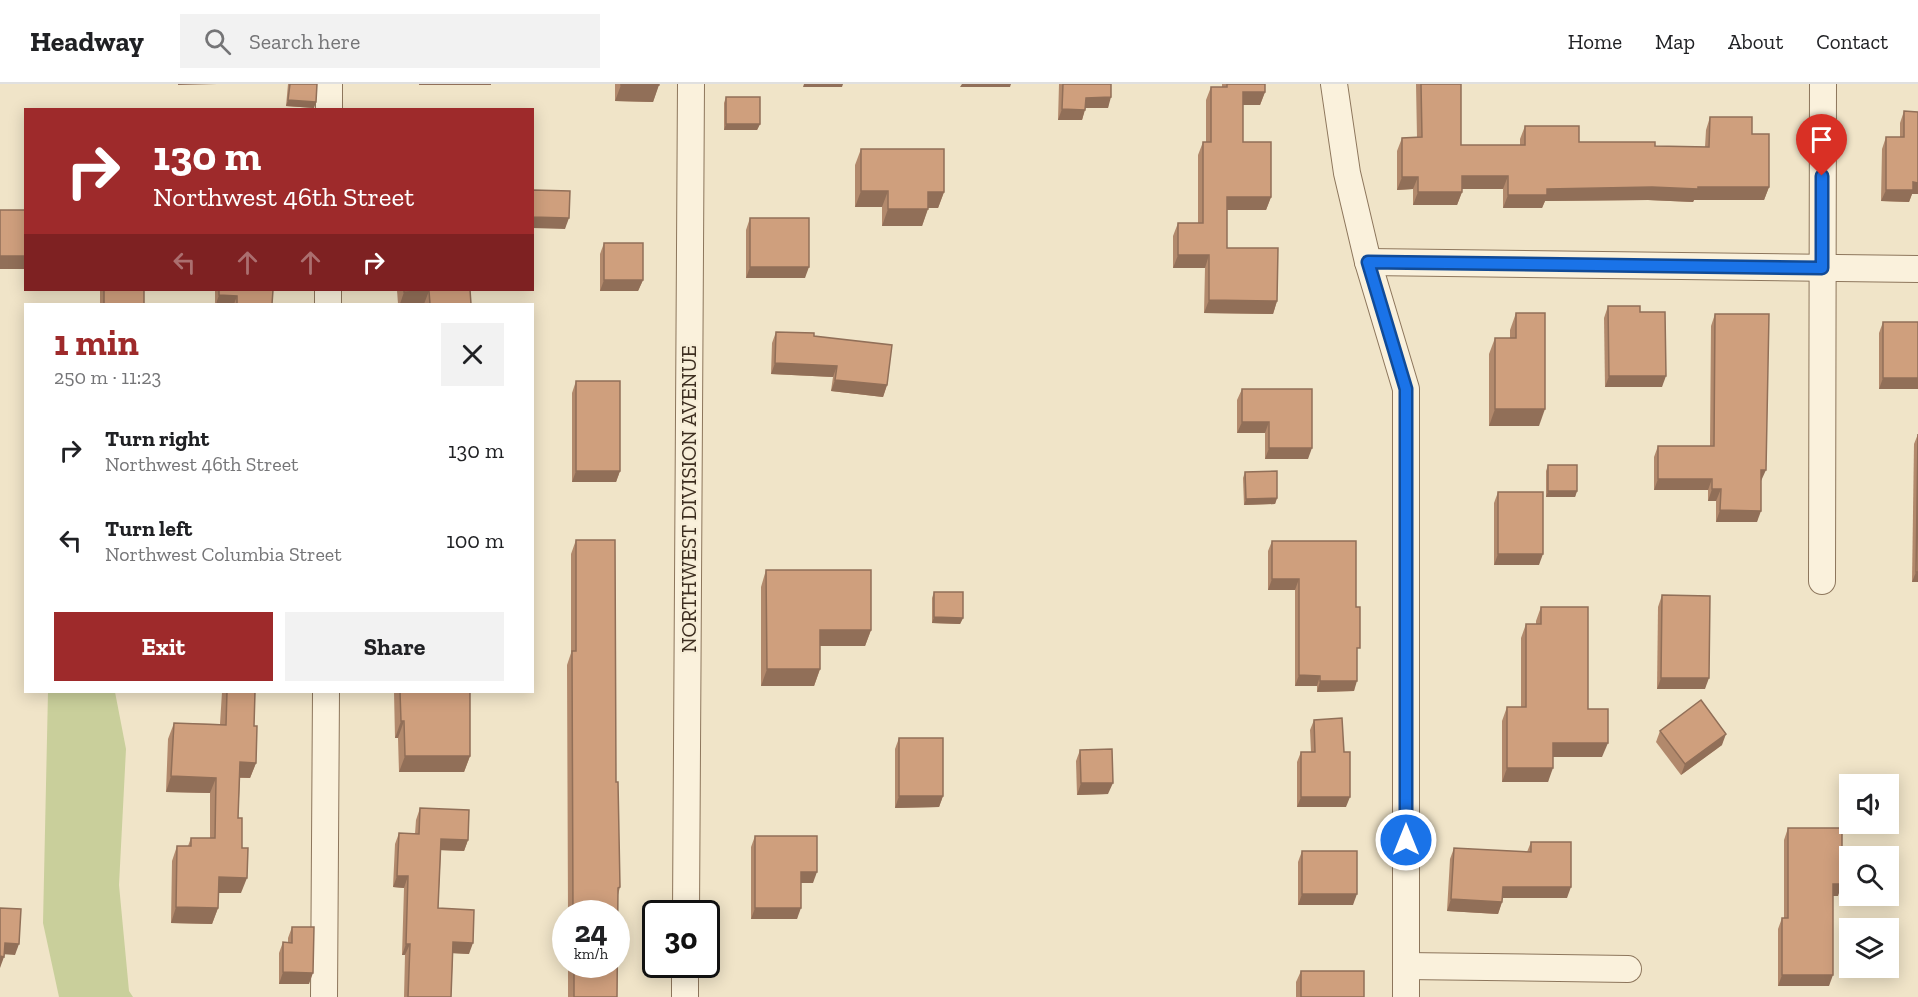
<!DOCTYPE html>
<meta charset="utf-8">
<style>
body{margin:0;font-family:"Zilla Slab",serif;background:#f2f2f2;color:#202124;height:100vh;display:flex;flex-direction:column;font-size:22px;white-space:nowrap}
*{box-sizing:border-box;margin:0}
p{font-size:20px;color:#757577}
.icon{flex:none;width:33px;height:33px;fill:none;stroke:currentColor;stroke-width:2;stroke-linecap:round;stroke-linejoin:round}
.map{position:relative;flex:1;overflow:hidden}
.drawer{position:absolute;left:24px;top:219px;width:510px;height:390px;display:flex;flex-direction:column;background:#fff;border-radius:0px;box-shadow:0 3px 15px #0003}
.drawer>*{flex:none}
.hud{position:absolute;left:24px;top:24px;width:510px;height:183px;border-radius:0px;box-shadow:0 3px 15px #0003;background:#9e2a2b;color:#fff;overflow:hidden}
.tools{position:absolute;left:1839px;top:690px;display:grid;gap:12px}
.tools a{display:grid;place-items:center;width:60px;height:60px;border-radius:0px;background:#fff;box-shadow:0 3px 15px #0003;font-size:30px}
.speed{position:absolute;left:552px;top:816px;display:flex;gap:12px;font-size:30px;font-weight:700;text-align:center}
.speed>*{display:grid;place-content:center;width:78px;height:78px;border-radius:50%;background:#fff;box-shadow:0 3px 15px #0003;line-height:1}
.speed small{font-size:15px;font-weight:400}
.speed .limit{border:3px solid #111;border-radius:9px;background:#fff;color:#111}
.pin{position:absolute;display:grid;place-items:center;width:51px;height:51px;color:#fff;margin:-62px -26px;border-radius:50% 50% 50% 0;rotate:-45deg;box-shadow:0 0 6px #0007}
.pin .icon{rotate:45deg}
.me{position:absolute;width:66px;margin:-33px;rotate:0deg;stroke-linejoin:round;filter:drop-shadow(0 0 4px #0008)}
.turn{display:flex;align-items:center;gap:21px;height:126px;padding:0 30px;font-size:27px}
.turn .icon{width:78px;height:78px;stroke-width:2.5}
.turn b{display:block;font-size:42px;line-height:51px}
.lanes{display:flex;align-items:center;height:57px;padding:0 30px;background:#0003;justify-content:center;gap:30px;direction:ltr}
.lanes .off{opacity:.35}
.round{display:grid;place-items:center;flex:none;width:63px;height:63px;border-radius:0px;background:#f2f2f2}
.head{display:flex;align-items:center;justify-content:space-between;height:102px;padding:0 30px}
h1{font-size:36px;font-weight:700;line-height:45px;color:#9e2a2b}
.cta{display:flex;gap:12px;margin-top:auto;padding:12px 30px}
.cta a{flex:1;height:69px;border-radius:0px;background:#9e2a2b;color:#fff;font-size:24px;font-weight:700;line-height:69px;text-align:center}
.cta a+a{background:#f2f2f2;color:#202124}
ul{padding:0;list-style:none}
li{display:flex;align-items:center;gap:18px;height:90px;padding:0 30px}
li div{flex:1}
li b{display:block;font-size:22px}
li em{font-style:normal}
header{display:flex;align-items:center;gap:36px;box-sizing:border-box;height:84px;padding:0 30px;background:#fff;border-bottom:2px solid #e0e0e0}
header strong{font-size:28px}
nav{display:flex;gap:33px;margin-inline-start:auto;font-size:21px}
.search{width:420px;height:54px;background:#f2f2f2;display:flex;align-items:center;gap:15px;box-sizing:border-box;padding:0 21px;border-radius:0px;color:#757577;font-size:22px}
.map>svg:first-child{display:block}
</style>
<header>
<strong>Headway</strong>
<div class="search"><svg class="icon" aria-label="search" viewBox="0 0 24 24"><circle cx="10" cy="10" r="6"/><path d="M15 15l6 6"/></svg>Search here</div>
<nav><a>Home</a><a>Map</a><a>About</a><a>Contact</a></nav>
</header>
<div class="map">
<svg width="1918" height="913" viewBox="0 0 1918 913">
<rect width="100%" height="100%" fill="#f0e4c8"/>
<!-- green -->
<polygon fill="#c9cf9b" points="48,608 115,608 126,665 119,801 129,907 133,913 59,913 43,839"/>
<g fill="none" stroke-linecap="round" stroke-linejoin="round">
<!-- minor casing -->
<g stroke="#8d765c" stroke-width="28">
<g id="minor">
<polyline points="1334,0 1347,89 1368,178 1406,305 1406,913"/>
<polyline points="329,26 329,0"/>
<polyline points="1368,178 1918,185"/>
<polyline points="328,220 328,206"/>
<polyline points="1822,497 1823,0"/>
<polyline points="686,830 691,0"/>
<polyline points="1406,882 1628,885"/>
<polyline points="324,913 326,608"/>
<polyline points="685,913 685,880"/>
</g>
</g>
<!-- minor -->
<use href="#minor" stroke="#faf1dc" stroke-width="26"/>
</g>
<!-- wall -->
<g fill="#b2896c">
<polygon points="288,0 317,0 314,24 286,22"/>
<polygon points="615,0 659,0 653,18 615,17"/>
<polygon points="1059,0 1111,0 1108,24 1085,24 1082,36 1058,36"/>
<polygon points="1222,0 1265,0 1265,8 1260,21 1243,21 1243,58 1271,113 1266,126 1227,126 1227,164 1277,217 1273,230 1204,229 1205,184 1173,184 1173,152 1178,139 1198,139 1198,71 1203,58 1206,58 1206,16 1211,3 1222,3"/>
<polygon points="1416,0 1461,0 1461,61 1520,61 1520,55 1525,42 1579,58 1655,62 1705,63 1706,46 1710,33 1752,50 1769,103 1764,116 1694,116 1693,118 1648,116 1545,117 1542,124 1503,124 1503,105 1462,105 1462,108 1457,121 1413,121 1413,105 1397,106 1397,67 1402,54 1417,53"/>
<polygon points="726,13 760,40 757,46 724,46 724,19"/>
<polygon points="1904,27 1912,110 1909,118 1881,117 1882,65 1886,53 1900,53 1900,39"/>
<polygon points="861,65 944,108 938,124 928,124 922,142 882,142 882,123 855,123 855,81"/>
<polygon points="750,134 805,194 746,194 746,146"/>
<polygon points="604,159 643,196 638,207 600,207 600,170"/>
<rect x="100" y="206" width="44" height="14"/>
<polygon points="215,206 273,206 272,220 215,220"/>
<polygon points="397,206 470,206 471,220 398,220"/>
<polygon points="1608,222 1640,228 1662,303 1605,303 1604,234"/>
<polygon points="1516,229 1539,342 1489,342 1489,270 1495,254 1510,254 1510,246"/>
<polygon points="1715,230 1761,397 1757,438 1716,438 1716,417 1708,417 1708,406 1654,406 1654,373 1658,362 1710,362 1711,242"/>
<polygon points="1883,238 1918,305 1879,305 1879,249"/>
<polygon points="776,248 887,301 883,313 831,307 833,293 771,290 772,259"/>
<polygon points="576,297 620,387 616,398 572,398 572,309"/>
<polygon points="1242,305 1308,375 1265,375 1265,349 1237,349 1237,316"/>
<polygon points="1918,350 1918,498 1912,498 1914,360"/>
<polygon points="1548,381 1577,407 1575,413 1546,413 1546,387"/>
<polygon points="1245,388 1277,414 1275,420 1244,421 1243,394"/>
<polygon points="1498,408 1539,481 1494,481 1494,419"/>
<polygon points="576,456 616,698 620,803 618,811 617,913 568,913 568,880 616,880 616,830 568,830 567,581 571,569 571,470"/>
<polygon points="1272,457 1357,572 1354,607 1317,608 1317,602 1295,602 1295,506 1268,506 1268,467"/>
<polygon points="766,486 871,546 865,562 820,562 820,585 814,602 761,602 761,503"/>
<polygon points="934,508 963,534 960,540 932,539 932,514"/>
<polygon points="1662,511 1705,605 1657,605 1658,523"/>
<polygon points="1541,523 1588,625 1602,673 1553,673 1548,698 1502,698 1502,637 1507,623 1521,623 1521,554 1526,540 1536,540 1536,537"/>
<polygon points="222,608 255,608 254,642 256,679 250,694 240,694 238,734 241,809 218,809 218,824 212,840 171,839 172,777 177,762 188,762 191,754 210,754 210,709 166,708 168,655 174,639 220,640"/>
<polygon points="394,608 470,608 470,672 464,688 399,688 398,654 395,654"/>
<polygon points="1314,636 1346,723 1297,723 1297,678 1301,668 1311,668 1310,646"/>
<polygon points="1660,647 1722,661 1681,691 1656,658"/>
<polygon points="899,654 943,712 939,723 895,724 895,665"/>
<polygon points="1080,666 1108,710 1077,711 1076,677"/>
<polygon points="420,724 468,756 464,767 441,766 438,824 469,870 453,869 451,913 404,913 405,871 402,871 404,804 393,803 395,760 399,749 415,750 416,736"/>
<polygon points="1788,744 1838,812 1833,812 1829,902 1778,902 1778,845 1782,834 1784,834 1784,756"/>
<polygon points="755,752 813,799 801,799 797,835 751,835 751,763"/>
<polygon points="1531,758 1567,814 1502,814 1502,818 1498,830 1447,827 1450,775 1454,764 1527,768"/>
<polygon points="1302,767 1353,821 1298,821 1298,778"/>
<polygon points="292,843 309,900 279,900 279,869 283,858 288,858 288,854"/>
<polygon points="1301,887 1364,913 1296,913 1296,898"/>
</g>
<!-- shaded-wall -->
<g fill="#916f58">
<polygon points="178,0 217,0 178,1"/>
<rect x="419" y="0" width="72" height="1"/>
<polygon points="804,0 843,0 842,3 803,3"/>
<polygon points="962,0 1011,0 1010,3 960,3"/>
<polygon points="621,1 659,1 653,18 615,17"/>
<polygon points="1243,8 1265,8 1260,21 1239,21"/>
<polygon points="1111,13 1108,24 1082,24 1086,14"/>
<polygon points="288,16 316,18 314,24 286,22"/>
<polygon points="1062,25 1085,26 1082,36 1058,36"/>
<polygon points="726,40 760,40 757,46 724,46"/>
<polygon points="1462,92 1508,92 1503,105 1457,105"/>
<polygon points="1402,93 1418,93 1413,105 1397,106"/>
<polygon points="1913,98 1918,99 1918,110 1912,110 1909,118 1881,117 1886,106"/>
<polygon points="1652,103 1769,103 1764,116 1694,116 1693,118 1648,116 1545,117 1542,124 1503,124 1508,111 1547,105"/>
<polygon points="861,107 888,107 882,123 855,123"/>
<polygon points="928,108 944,108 938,124 922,124"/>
<polygon points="1418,108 1462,108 1457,121 1413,121"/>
<polygon points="1227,113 1271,113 1266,126 1222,126"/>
<polygon points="888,125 928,125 922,142 882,142"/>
<polygon points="532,133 569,134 565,145 532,144"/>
<polygon points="1178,171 1209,171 1205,184 1173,184"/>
<rect x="0" y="172" width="26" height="13"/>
<polygon points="750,183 809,183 805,194 746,194"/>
<polygon points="604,196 643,196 638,207 600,207"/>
<polygon points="429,207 424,220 400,220 404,208"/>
<polygon points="219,211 237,212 234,220 216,220"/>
<polygon points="1209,216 1277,217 1273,230 1204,229"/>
<polygon points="775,279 837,282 833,293 771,290"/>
<polygon points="1609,292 1666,292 1662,303 1605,303"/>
<polygon points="1883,294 1918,294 1918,305 1879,305"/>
<polygon points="835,296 887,301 883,313 831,307"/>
<polygon points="1495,325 1545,325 1539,342 1489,342"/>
<polygon points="1242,338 1269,338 1265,349 1237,349"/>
<polygon points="1269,364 1312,364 1308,375 1265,375"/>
<polygon points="1761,386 1766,386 1761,397 1757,397"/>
<polygon points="576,387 620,387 616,398 572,398"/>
<polygon points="1658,395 1712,395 1708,406 1654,406"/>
<polygon points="1712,405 1721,405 1716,417 1708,417"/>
<polygon points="1548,407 1577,407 1575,413 1546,413"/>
<polygon points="1277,414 1275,420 1244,421 1246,415"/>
<polygon points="1720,426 1761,427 1757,438 1716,438"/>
<polygon points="1498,470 1543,470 1539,481 1494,481"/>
<polygon points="1916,488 1918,488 1918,498 1912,498"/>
<polygon points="1272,495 1299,495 1295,506 1268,506"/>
<polygon points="934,533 963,534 960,540 932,539"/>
<polygon points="820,546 871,546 865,562 814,562"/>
<polygon points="767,585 820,585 814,602 761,602"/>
<polygon points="1299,591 1320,592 1317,602 1295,602"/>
<polygon points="1661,594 1709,594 1705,605 1657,605"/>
<polygon points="1320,597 1357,597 1354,607 1317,608"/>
<polygon points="401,637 404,637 398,654 395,654"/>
<polygon points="1726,650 1722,661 1681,691 1685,680"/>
<polygon points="1553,659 1608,659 1602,673 1548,673"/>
<polygon points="405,672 470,672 464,688 399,688"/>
<polygon points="240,678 256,679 250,694 234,693"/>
<polygon points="1507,684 1553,684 1548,698 1502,698"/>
<polygon points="171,692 216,694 210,709 166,708"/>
<polygon points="1081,699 1113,699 1108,710 1077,711"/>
<polygon points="899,712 943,712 939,723 895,724"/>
<polygon points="1301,713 1350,713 1346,723 1297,723"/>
<polygon points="441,755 468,756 464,767 437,766"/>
<polygon points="801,788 817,788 813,799 797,799"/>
<polygon points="397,792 408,792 404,804 393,803"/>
<polygon points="219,793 247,794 241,809 213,809"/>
<polygon points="1833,800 1842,800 1838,812 1829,812"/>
<polygon points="1503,803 1571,803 1567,814 1499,814"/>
<polygon points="1302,810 1357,810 1353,821 1298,821"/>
<polygon points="1451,815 1502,818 1498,830 1447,827"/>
<polygon points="176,823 218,824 212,840 171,839"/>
<polygon points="755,824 801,824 797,835 751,835"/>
<polygon points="453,858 473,859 469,870 449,869"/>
<polygon points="5,859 19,860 15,871 1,870"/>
<polygon points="406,860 410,860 405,871 402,871"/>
<polygon points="0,872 4,873 0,884"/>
<polygon points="283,888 313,889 309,900 279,900"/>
<polygon points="1782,891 1833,891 1829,902 1778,902"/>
</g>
<!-- building -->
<g fill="#cf9f7d" stroke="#916f58" stroke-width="1.5">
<polygon points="290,0 317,0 316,18 288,16"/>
<rect x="621" y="0" width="38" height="1"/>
<polygon points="1063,0 1111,0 1111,13 1086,14 1085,26 1062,25"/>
<polygon points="1227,0 1265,0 1265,8 1243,8 1243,58 1271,58 1271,113 1227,113 1227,164 1278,164 1277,217 1209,216 1209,171 1178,171 1178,139 1203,139 1203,58 1211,58 1211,3 1227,3"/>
<polygon points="1421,0 1461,0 1461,61 1525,61 1525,42 1579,42 1579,58 1655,58 1655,62 1709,63 1710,33 1752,33 1752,50 1769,50 1769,103 1698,103 1698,105 1652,103 1547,105 1547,111 1508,111 1508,92 1462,92 1462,108 1418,108 1418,93 1402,93 1402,54 1422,53"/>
<rect x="726" y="13" width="34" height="27"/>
<polygon points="1904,27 1918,28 1918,99 1913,98 1913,106 1886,106 1886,53 1904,53"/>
<polygon points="861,65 944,65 944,108 928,108 928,125 888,125 888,107 861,107"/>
<polygon points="532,106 570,107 569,134 532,133"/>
<rect x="0" y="126" width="26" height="46"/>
<rect x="750" y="134" width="59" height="49"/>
<rect x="604" y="159" width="39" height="37"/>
<rect x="104" y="206" width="40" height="14"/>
<polygon points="219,206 273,206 272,220 237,220 237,212 219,211"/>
<polygon points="404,206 470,206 471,220 430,220 429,207 404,208"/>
<polygon points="1608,222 1640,222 1640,228 1665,228 1666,292 1609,292"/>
<polygon points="1516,229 1545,229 1545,325 1495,325 1495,254 1516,254"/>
<polygon points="1715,230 1769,230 1766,386 1761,386 1761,427 1720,426 1721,405 1712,405 1712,395 1658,395 1658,362 1714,362"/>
<rect x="1883" y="238" width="35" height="56"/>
<polygon points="776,248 814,249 814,252 892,261 887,301 835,296 837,282 775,279"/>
<rect x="576" y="297" width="44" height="90"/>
<polygon points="1242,305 1312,305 1312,364 1269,364 1269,338 1242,338"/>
<polygon points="1918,350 1918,488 1916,488"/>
<rect x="1548" y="381" width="29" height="26"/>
<polygon points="1277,387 1277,414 1246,415 1245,388"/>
<rect x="1498" y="408" width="45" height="62"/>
<polygon points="576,456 615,456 616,698 618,698 620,803 618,804 617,913 574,913 574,880 616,880 616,830 573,830 572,567 576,567"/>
<polygon points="1272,457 1356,457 1356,523 1360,523 1360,564 1357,564 1357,597 1320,597 1320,592 1299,591 1299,495 1272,495"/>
<polygon points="766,486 871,486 871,546 820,546 820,585 767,585"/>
<polygon points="934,508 963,508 963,534 934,533"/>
<polygon points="1662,511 1710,512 1709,594 1661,594"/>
<polygon points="1541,523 1588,523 1588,625 1608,625 1608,659 1553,659 1553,684 1507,684 1507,623 1526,623 1526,540 1541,540"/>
<polygon points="227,608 255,608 254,642 257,642 256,679 240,678 238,734 242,734 242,764 248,764 247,794 219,793 218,824 176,823 177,762 191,762 191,754 215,754 216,694 171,692 174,639 226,641"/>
<polygon points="400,608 470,608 470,672 405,672 404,637 401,637"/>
<polygon points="1701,616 1726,650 1685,680 1660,647"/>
<polygon points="1342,634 1344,668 1350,668 1350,713 1301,713 1301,668 1315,668 1314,636"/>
<rect x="899" y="654" width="44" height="58"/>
<polygon points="1112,665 1113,699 1081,699 1080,666"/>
<polygon points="420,724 469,726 468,756 441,755 438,824 474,826 473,859 453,858 451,913 408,913 410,860 406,860 408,792 397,792 399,749 419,750"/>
<polygon points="1788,744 1842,744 1842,800 1833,800 1833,891 1782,891 1782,834 1788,834"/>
<polygon points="755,752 817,752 817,788 801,788 801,824 755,824"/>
<polygon points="1531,758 1571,758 1571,803 1503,803 1502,818 1451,815 1454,764 1531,768"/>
<rect x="1302" y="767" width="55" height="43"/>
<polygon points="0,824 21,825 19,860 5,859 4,873 0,872"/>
<polygon points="292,843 314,843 313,889 283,888 283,858 292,859"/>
<rect x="1301" y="887" width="63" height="26"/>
</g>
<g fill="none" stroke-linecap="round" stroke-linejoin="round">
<!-- route casing -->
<g stroke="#114b97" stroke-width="15">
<polyline id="route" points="1406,756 1406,305 1368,178 1822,184 1822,92"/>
</g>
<!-- route -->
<use href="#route" stroke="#1a73e8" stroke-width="10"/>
</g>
<g text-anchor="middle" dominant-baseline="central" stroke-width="4.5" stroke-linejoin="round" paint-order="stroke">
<!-- street labels -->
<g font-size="21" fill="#3d2e20" stroke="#f7eed8">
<text transform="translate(688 415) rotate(-90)">NORTHWEST DIVISION AVENUE</text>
</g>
</g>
</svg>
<div class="tools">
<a><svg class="icon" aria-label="sound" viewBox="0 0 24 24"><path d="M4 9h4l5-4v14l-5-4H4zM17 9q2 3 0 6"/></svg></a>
<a><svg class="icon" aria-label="search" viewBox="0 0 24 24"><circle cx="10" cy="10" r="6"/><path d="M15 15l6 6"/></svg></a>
<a><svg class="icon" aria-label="layers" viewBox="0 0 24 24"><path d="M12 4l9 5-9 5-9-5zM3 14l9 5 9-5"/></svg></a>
</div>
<div class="speed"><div>24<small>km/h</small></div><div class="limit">30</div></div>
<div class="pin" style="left:1822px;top:92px;background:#d93025"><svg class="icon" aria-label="arrive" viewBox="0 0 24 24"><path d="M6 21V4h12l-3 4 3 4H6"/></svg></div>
<svg class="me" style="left:1406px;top:756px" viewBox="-20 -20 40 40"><circle r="17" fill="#1a73e8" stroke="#fff" stroke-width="3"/><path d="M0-11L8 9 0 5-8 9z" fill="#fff"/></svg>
<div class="hud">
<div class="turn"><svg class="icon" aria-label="right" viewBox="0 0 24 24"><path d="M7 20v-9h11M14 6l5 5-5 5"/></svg><div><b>130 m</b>Northwest 46th Street</div></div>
<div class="lanes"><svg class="icon off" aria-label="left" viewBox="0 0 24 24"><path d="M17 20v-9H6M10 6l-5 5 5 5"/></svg><svg class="icon off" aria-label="ahead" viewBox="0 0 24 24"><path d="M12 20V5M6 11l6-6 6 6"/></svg><svg class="icon off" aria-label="ahead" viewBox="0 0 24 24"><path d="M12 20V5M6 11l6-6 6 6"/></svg><svg class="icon" aria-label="right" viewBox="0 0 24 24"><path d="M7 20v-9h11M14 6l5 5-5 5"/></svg></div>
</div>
<section class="drawer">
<div class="head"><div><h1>1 min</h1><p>250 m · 11:23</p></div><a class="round"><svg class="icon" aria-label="close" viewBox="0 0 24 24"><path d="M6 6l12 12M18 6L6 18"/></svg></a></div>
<ul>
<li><svg class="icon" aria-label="right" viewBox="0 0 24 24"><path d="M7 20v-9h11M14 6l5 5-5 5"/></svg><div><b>Turn right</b><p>Northwest 46th Street</p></div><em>130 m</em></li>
<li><svg class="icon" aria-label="left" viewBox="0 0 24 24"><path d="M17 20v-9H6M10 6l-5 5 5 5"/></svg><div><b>Turn left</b><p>Northwest Columbia Street</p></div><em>100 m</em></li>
</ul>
<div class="cta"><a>Exit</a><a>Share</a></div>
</section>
</div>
